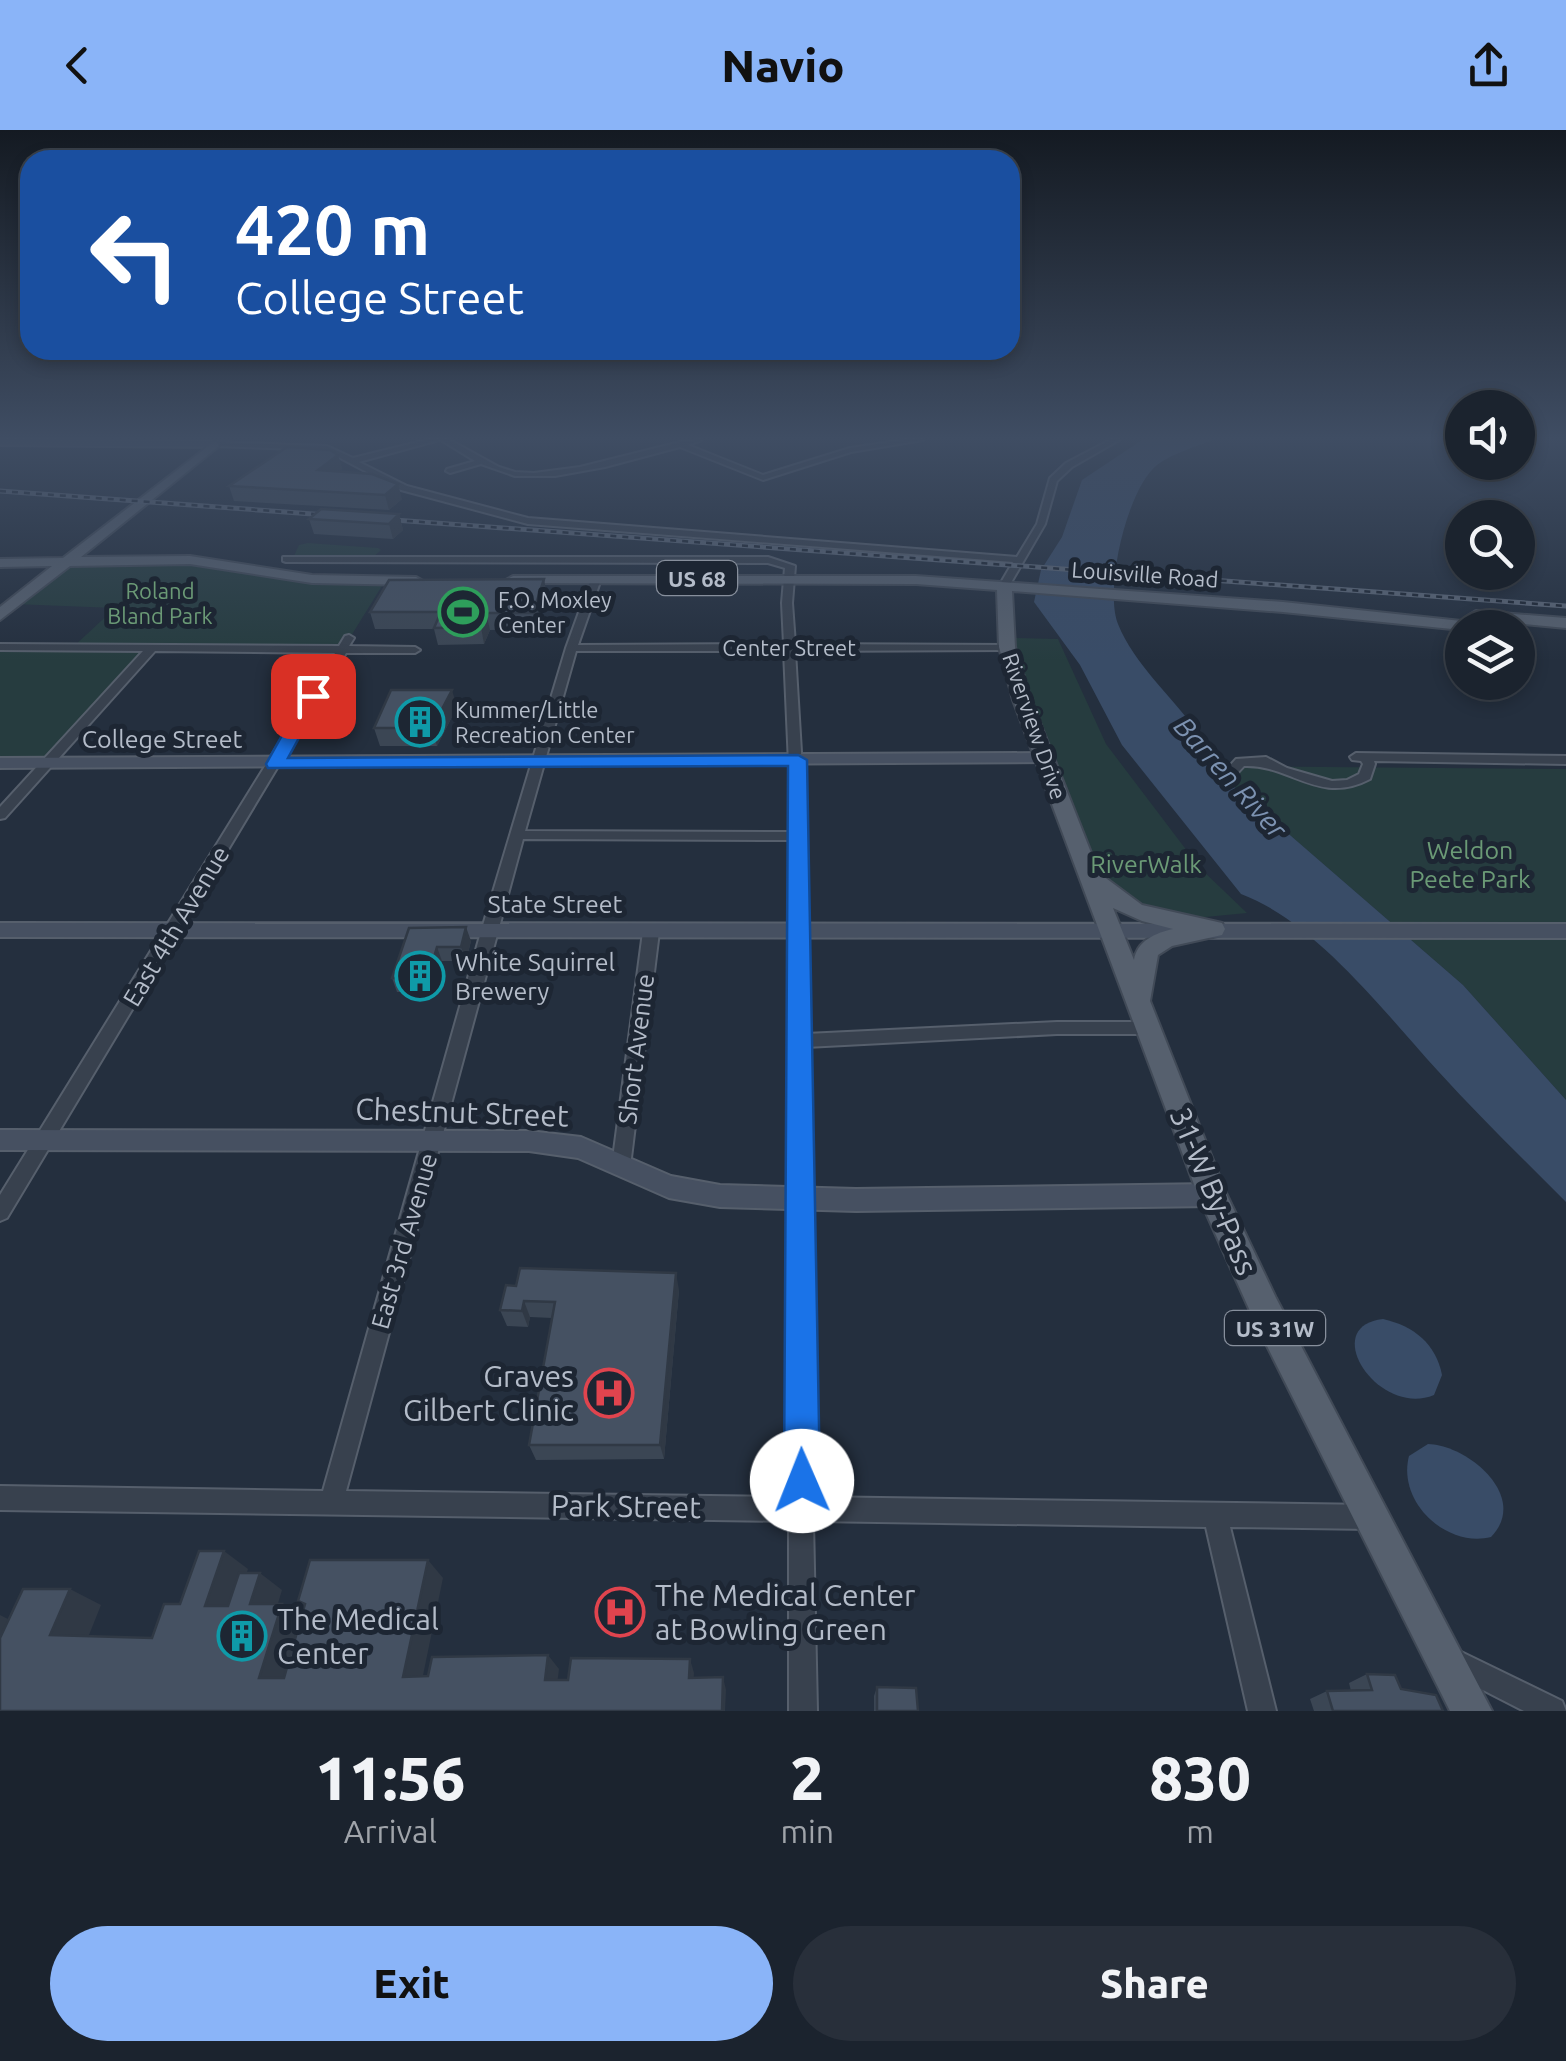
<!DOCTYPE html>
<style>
body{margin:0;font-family:Ubuntu,sans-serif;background:#282f3a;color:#f1f3f6;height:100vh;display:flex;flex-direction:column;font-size:38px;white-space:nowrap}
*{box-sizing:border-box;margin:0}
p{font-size:32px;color:#a0a4aa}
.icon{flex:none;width:55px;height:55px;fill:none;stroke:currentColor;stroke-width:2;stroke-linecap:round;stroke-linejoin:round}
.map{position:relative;height:1581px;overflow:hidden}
.sheet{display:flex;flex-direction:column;background:#1b232e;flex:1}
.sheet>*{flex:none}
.guide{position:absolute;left:20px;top:20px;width:1000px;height:210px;border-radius:30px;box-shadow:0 5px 15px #0003,0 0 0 2px #39404a;background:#1a4fa0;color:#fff;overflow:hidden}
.tools{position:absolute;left:1445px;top:260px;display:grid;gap:20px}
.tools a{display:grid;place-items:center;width:90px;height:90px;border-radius:50%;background:#1b232e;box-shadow:0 5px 15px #0003,0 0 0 2px #39404a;font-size:50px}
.pin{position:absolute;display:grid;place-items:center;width:85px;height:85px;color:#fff;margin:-42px;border-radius:20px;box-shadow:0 5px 15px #0006}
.me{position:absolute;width:110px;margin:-55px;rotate:359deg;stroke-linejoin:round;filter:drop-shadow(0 0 8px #0008)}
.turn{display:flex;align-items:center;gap:35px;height:210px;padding:0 50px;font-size:45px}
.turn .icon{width:130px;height:130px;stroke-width:2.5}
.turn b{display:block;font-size:70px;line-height:85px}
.eta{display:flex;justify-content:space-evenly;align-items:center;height:170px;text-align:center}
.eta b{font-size:60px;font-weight:800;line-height:70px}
.action{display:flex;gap:20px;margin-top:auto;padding:20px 50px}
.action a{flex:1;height:115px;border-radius:60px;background:#8ab4f8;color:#111;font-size:40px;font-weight:800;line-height:115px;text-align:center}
.action a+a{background:#282f3a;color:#f1f3f6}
header{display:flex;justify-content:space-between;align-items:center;height:130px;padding:0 50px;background:#8ab4f8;color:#111;font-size:45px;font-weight:800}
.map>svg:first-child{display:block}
</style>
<header><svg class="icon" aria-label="back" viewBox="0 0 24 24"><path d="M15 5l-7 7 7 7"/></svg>Navio<svg class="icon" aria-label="share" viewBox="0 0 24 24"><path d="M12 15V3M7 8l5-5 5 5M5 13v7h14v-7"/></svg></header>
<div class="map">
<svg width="1566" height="1581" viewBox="0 0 1566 1581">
<rect width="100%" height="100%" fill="#242f3e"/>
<!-- green -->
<g fill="#263c3f">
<polygon points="308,413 378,418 381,420 371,429 293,428 299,415"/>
<path d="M69,429C175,430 279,445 385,451L343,519L152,518L46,634H0V517L72,518L115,478L13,474Z"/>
<path d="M1014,508L1058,509L1106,614L1200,738L1247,783L1195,788L1123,771C1079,711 1026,582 1014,508Z"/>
<polygon points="1210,636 1566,639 1566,970 1463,855"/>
</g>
<!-- water -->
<g fill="#394c67">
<path d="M1142,310H1213C1195,317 1173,323 1157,335C1127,359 1104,459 1118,494C1134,534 1170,564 1195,599L1193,621L1463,855L1566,970V1072C1523,1029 1479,986 1438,941C1384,882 1316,792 1241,764L1122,615L1080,535L1034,472L1041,440L1062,407L1082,350Z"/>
<path d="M1383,1189C1414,1196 1436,1214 1442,1245L1434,1265C1378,1288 1318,1196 1383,1189Z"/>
<path d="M1428,1314C1468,1315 1530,1367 1491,1407C1446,1418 1397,1372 1409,1326Z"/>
</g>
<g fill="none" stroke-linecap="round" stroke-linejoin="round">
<!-- street casing -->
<g stroke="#565f6c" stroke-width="4">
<g id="street">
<polygon points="426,310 439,310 359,332 407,356 528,388 1017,427 1037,394 1050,348 1066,333 1110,310 1119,310 1072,337 1057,351 1045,394 1009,456 1004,459 999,456 1013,432 528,394 401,360 325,320 215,316 211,314 215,312 327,316 353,328"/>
<polygon points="441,310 450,310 499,337 515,342 534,343 580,337 680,312 702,310 688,315 763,345 850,318 904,310 923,310 851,322 763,350 680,317 605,337 555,346 515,346 481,334 450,343 446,341 447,339 475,331"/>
<path d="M283,427H768L795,436L792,473L795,514L1011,515V519L1007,520L795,521L806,706V904L1057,892H1147L1153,893L1155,898L1153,903L1147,904H1057L806,917L813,1367L1371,1375L1380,1378L1383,1387L1380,1396L1371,1399L1230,1397L1276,1581H1248L1206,1397L813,1391L817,1581H789V1391L0,1380V1356L323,1361L481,802L566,518L591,449L596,446L601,449L578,515L784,514L782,473L785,438L768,433L286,432L283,431ZM576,521H784L792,702L525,701ZM523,709L792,710L788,1003L789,1367L346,1361Z"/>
<polygon points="349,505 354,508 349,516 415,517 420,520 415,523 346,523 7,1088 0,1091 0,1065 335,523 155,521 5,688 0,689 0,677 143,521 0,520 0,514 339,516 345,506"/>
<path d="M1356,623L1566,626V634L1374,631L1375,634L1370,649C1319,676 1290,634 1244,636L1229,652H1219L1218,649L1236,629L1266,627L1287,638L1332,651L1347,650L1359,644L1363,634L1361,631L1352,630L1350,627Z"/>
<polygon points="651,797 659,802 630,1036 628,1042 621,1044 614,1042 612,1036 643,802"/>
<polygon points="1453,1518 1562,1571 1566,1581 1524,1581 1444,1540 1440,1531 1444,1522"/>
</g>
</g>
<!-- secondary casing -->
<g stroke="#565f6c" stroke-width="4">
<g id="secondary">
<polygon points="0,310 215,311 220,314 215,317 0,315"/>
<polygon points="1044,623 1050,624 1050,632 0,638 0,628"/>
<polygon points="0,793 1566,794 1566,808 0,807"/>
<polygon points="0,1000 529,1001 581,1007 671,1046 720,1055 856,1059 1212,1054 1221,1057 1225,1065 1221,1073 1212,1076 856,1081 720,1077 669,1068 578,1028 529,1021 0,1020"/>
</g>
</g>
<!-- primary casing -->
<g stroke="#414a57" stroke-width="4">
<g id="primary">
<polygon points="215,311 219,316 81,427 190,426 312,445 416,447 423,451 416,455 312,453 190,434 70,436 0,490 0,477 52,436 0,437 0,429 63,428"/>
<path d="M513,446H916L1283,472L1499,495L1501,498L1462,500L1283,482L1012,461L1015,517L1031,570L1099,743L1142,775L1222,793L1225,799L1222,805L1172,816L1158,825L1150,871L1226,1063L1276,1168L1492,1581H1450L1254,1190L1198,1065L1013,570L999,517L997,460L916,454L508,453L506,450ZM1113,778L1142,791L1173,799C1155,803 1137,811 1134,830Z"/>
<polygon points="1476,481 1566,488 1566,498 1471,489 1468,486"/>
</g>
</g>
<!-- street -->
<use href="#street" fill="#38414e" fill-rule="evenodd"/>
<!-- secondary -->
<use href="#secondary" fill="#465061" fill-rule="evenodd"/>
<!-- primary -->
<use href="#primary" fill="#56606e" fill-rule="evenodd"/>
<!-- rail casing -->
<g stroke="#5a6575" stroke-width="5">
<polyline id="rail" points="0,361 1566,476"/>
</g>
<!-- rail -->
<use href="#rail" stroke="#1d2633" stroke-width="2.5" stroke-dasharray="6" stroke-linecap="butt"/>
</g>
<!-- wall -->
<g fill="#3b4654">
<polygon points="338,325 342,339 339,341 402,369 389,380 234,371 229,356"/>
<polygon points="399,384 403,400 393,409 314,404 309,389"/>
<polygon points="547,465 536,499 490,500 484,514 438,515 434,499 375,499 370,482"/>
<polygon points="457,577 437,616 380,616 374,598"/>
<polygon points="409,798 471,811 466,831 442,831 433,862 397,862 392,848"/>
<polygon points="506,1155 679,1160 664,1329 536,1330 529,1315 552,1188 530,1187 528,1197 507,1196 500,1180"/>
<polygon points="1367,1544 1401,1559 1443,1581 1314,1581 1310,1569 1327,1561 1351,1561 1349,1553"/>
<polygon points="877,1557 918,1581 874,1581 874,1566"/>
</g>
<!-- shaded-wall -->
<g fill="#303945">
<polygon points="338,325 342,339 322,354 318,340"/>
<polygon points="398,354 402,369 389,380 385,365"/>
<polygon points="399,384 403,400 393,409 389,394"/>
<polygon points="544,449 547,465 536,499 533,483"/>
<polygon points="486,483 490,500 484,514 481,497"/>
<polygon points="452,560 457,577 437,616 432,598"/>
<polygon points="466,797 471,811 466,831 461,817"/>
<polygon points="437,817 442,831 433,862 428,848"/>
<polygon points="676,1143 679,1160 664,1329 660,1315"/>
<polygon points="524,1171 530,1187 528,1197 522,1181"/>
<polygon points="224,1421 248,1439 230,1492 205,1476"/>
<polygon points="428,1430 443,1448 420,1560 403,1547"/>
<polygon points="260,1443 282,1460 273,1490 250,1474"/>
<polygon points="70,1459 101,1475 83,1520 50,1505"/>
<polygon points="282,1474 303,1490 283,1561 259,1548"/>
<polygon points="0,1485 10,1490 0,1511"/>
<polygon points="548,1525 559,1539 556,1563 545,1550"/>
<polygon points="690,1529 694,1543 693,1561 689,1548"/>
<polygon points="723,1547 726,1560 725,1581 722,1581"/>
</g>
<!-- building -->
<g fill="#455162" stroke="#303945" stroke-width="2.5">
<polygon points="287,317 330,320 338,325 318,340 372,344 398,354 385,365 229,356"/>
<polygon points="321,379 399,384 389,394 309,389"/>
<polygon points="544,449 533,483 486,483 481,497 434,498 441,482 370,482 389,450"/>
<polygon points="391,560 452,560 432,598 374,598"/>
<polygon points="466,797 461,817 437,817 428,848 392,848 409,798"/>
<polygon points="520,1138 676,1143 660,1315 529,1315 555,1172 524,1171 522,1181 500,1180 506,1155 516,1156"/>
<polygon points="199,1421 224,1421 205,1476 228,1476 239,1443 260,1443 250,1474 282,1474 259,1548 284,1548 305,1474 298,1471 310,1430 428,1430 403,1547 428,1546 432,1527 548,1525 545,1550 568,1550 571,1528 690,1529 689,1548 723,1547 722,1581 0,1581 0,1508 23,1459 70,1459 50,1505 152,1508 164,1474 180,1474"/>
<polygon points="1367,1544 1395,1545 1401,1559 1436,1565 1443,1581 1333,1581 1327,1561 1372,1560"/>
<polygon points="877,1557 916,1558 918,1581 877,1581"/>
</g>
<!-- sky -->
<linearGradient id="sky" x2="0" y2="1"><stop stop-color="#141a22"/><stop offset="0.58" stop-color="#3f4d63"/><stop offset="1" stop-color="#3f4d63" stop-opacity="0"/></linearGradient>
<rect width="1566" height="531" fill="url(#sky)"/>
<!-- route -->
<polygon fill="#1a73e8" stroke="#114b97" stroke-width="2.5" points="313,561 322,566 288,628 798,625 807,630 820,1351 815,1364 802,1369 790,1364 784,1351 788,636 268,638 266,634 304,566"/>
<!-- icons -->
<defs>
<g id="stadium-ring" transform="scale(2.5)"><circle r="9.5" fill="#1d2633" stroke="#2e9e5b" stroke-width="1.5"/><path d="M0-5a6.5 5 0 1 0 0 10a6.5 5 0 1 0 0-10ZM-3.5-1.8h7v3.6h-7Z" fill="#2e9e5b"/></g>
<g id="building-ring" transform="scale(2.5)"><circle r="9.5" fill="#1d2633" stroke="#0f9aa8" stroke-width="1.5"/><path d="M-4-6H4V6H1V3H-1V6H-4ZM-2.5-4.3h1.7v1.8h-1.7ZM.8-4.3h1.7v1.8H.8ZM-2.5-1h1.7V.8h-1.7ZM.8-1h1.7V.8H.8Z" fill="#0f9aa8"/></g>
<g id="hospital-ring" transform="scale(2.5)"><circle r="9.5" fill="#1d2633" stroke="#e0444e" stroke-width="1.5"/><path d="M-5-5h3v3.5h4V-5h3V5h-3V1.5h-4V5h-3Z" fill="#e0444e"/></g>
</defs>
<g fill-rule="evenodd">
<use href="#stadium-ring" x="463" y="482"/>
<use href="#building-ring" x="420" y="592"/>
<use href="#building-ring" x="420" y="846"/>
<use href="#hospital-ring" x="609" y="1263"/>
<use href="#hospital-ring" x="620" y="1482"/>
<use href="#building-ring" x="242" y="1506"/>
</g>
<g text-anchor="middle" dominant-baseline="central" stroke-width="10" stroke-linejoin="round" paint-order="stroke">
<!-- far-street labels -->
<g font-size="22" fill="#b4bcc9" stroke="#1d2633">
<text transform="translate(1145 444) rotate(4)">Louisville Road</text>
<text x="789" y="517">Center Street</text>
<text transform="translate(1035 596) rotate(71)">Riverview Drive</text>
</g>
<!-- shield labels -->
<g fill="#1d2633" stroke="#878f9c" stroke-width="2.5">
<rect x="657" y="431" width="80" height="34" rx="8"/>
<rect x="1225" y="1181" width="100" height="34" rx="8"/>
</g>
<g font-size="22" font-weight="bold" fill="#b4bcc9">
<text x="697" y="448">US 68</text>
<text x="1275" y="1198">US 31W</text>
</g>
<!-- far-park labels -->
<g font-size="22" fill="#6b9a76" stroke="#1d2633">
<text x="160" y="460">Roland<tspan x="160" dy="25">Bland Park</tspan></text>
</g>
<!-- far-poi labels -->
<g font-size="22" fill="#b4bcc9" stroke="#1d2633" text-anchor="start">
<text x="498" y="469">F.O. Moxley<tspan x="498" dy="25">Center</tspan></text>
<text x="455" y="579">Kummer/Little<tspan x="455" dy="25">Recreation Center</tspan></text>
</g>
<!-- street labels -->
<g font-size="25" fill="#b4bcc9" stroke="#1d2633">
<text x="162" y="609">College Street</text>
<text x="555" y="774">State Street</text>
<text transform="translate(176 796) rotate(-59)">East 4th Avenue</text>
<text transform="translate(636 919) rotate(-83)">Short Avenue</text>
<text transform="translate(404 1111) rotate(-74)">East 3rd Avenue</text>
</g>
<!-- park labels -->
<g font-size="25" fill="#6b9a76" stroke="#1d2633">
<text x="1470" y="720">Weldon<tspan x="1470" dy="29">Peete Park</tspan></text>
<text x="1146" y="734">RiverWalk</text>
</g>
<!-- poi labels -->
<g font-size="25" fill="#b4bcc9" stroke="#1d2633" text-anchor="start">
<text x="455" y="832">White Squirrel<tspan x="455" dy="29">Brewery</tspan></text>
</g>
<!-- water labels -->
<g font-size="28" font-style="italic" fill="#7c92b1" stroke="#1d2633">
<text transform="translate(1231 647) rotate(48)">Barren River</text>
</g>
<!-- near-street labels -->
<g font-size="30" fill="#b4bcc9" stroke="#1d2633">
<text transform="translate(462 982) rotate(2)">Chestnut Street</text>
<text transform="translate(1214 1061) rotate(67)">31-W By-Pass</text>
<text transform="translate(626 1376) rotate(1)">Park Street</text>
</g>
<!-- near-poi labels -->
<g font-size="30" fill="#b4bcc9" stroke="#1d2633" text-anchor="start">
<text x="574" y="1246" text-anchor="end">Graves<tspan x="574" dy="34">Gilbert Clinic</tspan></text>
<text x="655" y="1465">The Medical Center<tspan x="655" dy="34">at Bowling Green</tspan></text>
<text x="277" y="1489">The Medical<tspan x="277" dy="34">Center</tspan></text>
</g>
</g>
</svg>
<div class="tools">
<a><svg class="icon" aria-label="sound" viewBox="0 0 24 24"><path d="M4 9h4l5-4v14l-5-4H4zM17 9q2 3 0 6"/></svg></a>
<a><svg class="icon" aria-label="search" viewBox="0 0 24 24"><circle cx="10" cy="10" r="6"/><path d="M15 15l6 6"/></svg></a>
<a><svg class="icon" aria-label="layers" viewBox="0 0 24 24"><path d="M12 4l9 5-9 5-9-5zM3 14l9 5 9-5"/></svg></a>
</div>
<div class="pin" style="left:313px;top:566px;background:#d93025"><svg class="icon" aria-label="arrive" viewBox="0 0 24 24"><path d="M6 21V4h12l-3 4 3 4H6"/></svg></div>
<svg class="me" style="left:802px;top:1351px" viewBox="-20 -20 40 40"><circle r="19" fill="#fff"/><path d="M0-13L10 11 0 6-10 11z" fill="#1a73e8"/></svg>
<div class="guide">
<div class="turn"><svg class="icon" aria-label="left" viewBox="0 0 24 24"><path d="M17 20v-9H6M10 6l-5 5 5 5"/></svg><div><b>420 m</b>College Street</div></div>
</div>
</div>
<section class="sheet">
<div class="eta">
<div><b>11:56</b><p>Arrival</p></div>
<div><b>2</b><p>min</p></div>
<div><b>830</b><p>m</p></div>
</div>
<div class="action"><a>Exit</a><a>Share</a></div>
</section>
